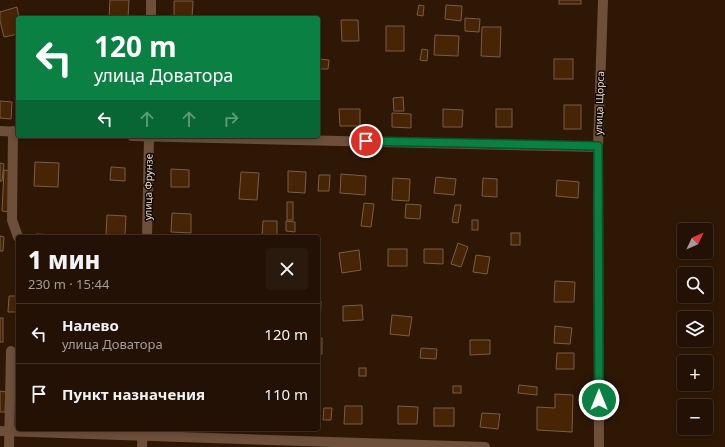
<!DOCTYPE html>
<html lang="ru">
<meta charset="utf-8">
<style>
body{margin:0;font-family:"Noto Sans",sans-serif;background:#2a1a0e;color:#f1f3f6;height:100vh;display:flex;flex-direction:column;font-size:15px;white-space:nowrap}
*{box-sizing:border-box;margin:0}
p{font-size:13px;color:#a29d9a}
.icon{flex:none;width:22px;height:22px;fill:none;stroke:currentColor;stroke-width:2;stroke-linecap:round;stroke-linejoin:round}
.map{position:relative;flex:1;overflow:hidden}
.sheet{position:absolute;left:16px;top:235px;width:304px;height:196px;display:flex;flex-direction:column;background:#221104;border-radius:4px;box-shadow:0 2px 6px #0003,0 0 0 1px #3f3126}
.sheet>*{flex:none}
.hud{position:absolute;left:16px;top:16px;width:304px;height:122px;border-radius:4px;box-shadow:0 2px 6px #0003,0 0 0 1px #3f3126;background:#0b8043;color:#fff;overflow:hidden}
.needle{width:26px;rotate:46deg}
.controls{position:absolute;left:677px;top:223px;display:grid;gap:8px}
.controls a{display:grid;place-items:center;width:36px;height:36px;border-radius:4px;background:#221104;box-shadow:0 2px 6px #0003,0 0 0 1px #3f3126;font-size:20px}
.pin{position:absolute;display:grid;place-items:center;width:34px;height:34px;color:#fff;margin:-17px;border:2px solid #fff;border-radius:50%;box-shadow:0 1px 4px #0007}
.me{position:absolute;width:44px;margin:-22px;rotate:0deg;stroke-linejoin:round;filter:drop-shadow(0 0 3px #0008)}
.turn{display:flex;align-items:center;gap:14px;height:84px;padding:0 12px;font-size:18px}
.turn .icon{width:52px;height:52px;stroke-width:2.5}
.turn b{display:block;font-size:28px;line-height:34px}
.lanes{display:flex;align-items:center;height:38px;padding:0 12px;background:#0003;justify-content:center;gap:20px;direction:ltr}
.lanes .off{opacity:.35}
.round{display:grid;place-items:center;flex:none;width:42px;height:42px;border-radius:4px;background:#2a1a0e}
.head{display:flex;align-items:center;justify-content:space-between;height:68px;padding:0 12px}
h1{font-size:24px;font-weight:800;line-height:30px}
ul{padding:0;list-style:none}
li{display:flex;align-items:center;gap:12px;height:60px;padding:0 12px;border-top:1px solid #3f3126}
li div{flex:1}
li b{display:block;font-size:15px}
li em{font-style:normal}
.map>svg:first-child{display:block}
</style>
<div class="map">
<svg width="725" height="447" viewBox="0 0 725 447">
<rect width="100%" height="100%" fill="#2e1705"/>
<!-- building -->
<g fill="#472404" stroke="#785d48">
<polygon points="110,0 129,0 128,18 109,18"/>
<rect x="559" y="0" width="22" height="4"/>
<polygon points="174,1 193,1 192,18 174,18"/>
<polygon points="419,5 424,6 423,16 417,15"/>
<polygon points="446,5 462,6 461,21 445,19"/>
<polygon points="17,7 19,18 18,18 18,34 4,37 0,21 0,12"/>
<polygon points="465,18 480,19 479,32 465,31"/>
<polygon points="341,20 358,20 359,41 342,41"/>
<rect x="386" y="26" width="18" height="25"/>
<polygon points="482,27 501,27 500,57 481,56"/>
<polygon points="435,35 459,36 458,56 434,55"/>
<polygon points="422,49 428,50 427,61 420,60"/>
<polygon points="318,59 329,60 328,69 318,69"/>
<rect x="554" y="59" width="19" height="20"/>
<polygon points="403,97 404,111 394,111 393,98"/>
<polygon points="0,101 12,102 11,119 0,118"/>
<rect x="564" y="105" width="17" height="24"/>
<polygon points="339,109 360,109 360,126 340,126"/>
<polygon points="443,109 463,110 462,127 443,127"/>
<rect x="496" y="109" width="16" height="18"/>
<polygon points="392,113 411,114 411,128 392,127"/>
<polygon points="35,162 59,163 58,187 34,186"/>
<polygon points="0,163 4,164 2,181 0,181"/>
<polygon points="111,167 125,168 125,181 110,180"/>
<polygon points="171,169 189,170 189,187 171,187"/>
<polygon points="4,170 12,171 10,212 2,211"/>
<polygon points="288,171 306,172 305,193 288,192"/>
<polygon points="241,172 259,173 257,200 239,199"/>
<polygon points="341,174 366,176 365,195 340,193"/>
<polygon points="319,175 330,175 329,191 318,191"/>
<polygon points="436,177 456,179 454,195 434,193"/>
<polygon points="393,178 410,179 409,201 392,200"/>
<polygon points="483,178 497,179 497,197 482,196"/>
<polygon points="557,180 579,182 578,198 556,196"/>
<rect x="287" y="202" width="6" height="18"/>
<polygon points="364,203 374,204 371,227 361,226"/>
<polygon points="406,204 421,205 420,219 405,218"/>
<polygon points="455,205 461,205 458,223 452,222"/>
<polygon points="172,213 191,214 191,233 171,232"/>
<polygon points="107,215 126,216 125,235 106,235"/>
<rect x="472" y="220" width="6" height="10"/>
<polygon points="263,221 277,221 277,237 262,236"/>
<polygon points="286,221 295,222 295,232 286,231"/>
<rect x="511" y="233" width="9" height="12"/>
<polygon points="36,234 56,235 56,237 35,237"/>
<polygon points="0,236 4,237 3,251 0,251"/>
<polygon points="458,243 468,247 461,267 451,264"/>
<rect x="388" y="249" width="19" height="17"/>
<polygon points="424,249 443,249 443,264 424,263"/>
<polygon points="359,250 361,270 342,273 339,253"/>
<rect x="16" y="254" width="2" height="32"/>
<polygon points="476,255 490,257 487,274 473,272"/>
<polygon points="555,281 575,282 574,302 554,302"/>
<polygon points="9,296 17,296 16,312 8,312"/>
<polygon points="318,301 321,301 320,327 318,327"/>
<polygon points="362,305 363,320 343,321 343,306"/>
<polygon points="392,315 412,317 409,336 390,334"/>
<rect x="0" y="318" width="3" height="24"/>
<polygon points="555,326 572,328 570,344 554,343"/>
<rect x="318" y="338" width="4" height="16"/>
<polygon points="470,340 490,340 490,354 470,355"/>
<polygon points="421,348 437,349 436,359 420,358"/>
<polygon points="557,353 574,353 574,369 556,369"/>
<rect x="359" y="368" width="7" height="8"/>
<polygon points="519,385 537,387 537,395 518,393"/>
<rect x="453" y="386" width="8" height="7"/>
<polygon points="0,391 6,392 5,412 0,412"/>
<polygon points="555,394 573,395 572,432 537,430 537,407 555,408"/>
<polygon points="345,406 362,406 362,424 344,424"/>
<polygon points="398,406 418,407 417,424 398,424"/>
<polygon points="324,408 332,408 331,420 323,420"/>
<rect x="434" y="408" width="20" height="18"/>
<polygon points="482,413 500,414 498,429 480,427"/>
</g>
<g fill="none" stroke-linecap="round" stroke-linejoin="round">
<!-- minor -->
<g stroke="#6d4f3a" stroke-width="10">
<polyline points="151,18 151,0"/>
<polyline points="0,131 18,132"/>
<polyline points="13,131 12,220 18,237"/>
<polyline points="132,136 598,147"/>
<polyline points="147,237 149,136"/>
<polyline points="0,431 485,447"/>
<polyline points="9,447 11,351"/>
<polyline points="142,447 143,429"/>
<polyline points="599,447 598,147 603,0"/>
</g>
</g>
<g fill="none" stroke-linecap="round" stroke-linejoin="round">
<!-- route casing -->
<g stroke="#07532c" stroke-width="10">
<polyline id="route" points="366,141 598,146 599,400"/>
</g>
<!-- route -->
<use href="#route" stroke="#0b8043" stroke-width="7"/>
</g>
<g text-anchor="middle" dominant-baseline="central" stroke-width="3" stroke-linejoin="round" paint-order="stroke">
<!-- street labels -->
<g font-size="10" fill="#eeddd2" stroke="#0f0601">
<text transform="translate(599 103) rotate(-88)">улица Щорса</text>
<text transform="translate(148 187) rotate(-89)">улица Фрунзе</text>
</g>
</g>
</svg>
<div class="controls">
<a><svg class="needle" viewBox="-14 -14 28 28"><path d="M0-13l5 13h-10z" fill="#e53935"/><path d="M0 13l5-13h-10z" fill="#a29d9a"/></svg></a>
<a><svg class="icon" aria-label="search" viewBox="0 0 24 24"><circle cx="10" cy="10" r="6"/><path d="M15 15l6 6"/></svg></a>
<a><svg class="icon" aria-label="layers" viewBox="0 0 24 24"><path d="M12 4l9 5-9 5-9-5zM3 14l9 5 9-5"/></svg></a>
<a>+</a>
<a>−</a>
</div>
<div class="pin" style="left:366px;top:141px;background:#d93025"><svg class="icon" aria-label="arrive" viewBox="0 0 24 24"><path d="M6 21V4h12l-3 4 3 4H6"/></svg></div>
<svg class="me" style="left:599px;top:400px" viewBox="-20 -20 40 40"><circle r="17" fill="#0b8043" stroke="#fff" stroke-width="3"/><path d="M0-11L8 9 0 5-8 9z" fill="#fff"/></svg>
<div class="hud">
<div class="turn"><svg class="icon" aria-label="left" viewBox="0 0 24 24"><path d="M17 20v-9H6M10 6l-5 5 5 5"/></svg><div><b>120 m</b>улица Доватора</div></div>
<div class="lanes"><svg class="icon" aria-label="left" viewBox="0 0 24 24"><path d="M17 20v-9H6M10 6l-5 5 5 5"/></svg><svg class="icon off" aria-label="ahead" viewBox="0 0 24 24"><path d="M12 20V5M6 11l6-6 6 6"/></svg><svg class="icon off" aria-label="ahead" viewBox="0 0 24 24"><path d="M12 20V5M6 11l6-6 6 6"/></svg><svg class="icon off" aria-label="right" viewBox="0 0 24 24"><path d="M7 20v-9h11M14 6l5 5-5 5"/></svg></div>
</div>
<section class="sheet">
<div class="head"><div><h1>1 мин</h1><p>230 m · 15:44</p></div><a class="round"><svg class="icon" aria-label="close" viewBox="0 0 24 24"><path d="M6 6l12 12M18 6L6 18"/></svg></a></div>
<ul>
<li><svg class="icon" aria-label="left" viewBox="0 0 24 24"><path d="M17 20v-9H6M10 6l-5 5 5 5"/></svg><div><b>Налево</b><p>улица Доватора</p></div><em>120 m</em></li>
<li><svg class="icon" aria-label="arrive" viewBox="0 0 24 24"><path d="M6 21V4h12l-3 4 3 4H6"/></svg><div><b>Пункт назначения</b></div><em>110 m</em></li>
</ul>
</section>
</div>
